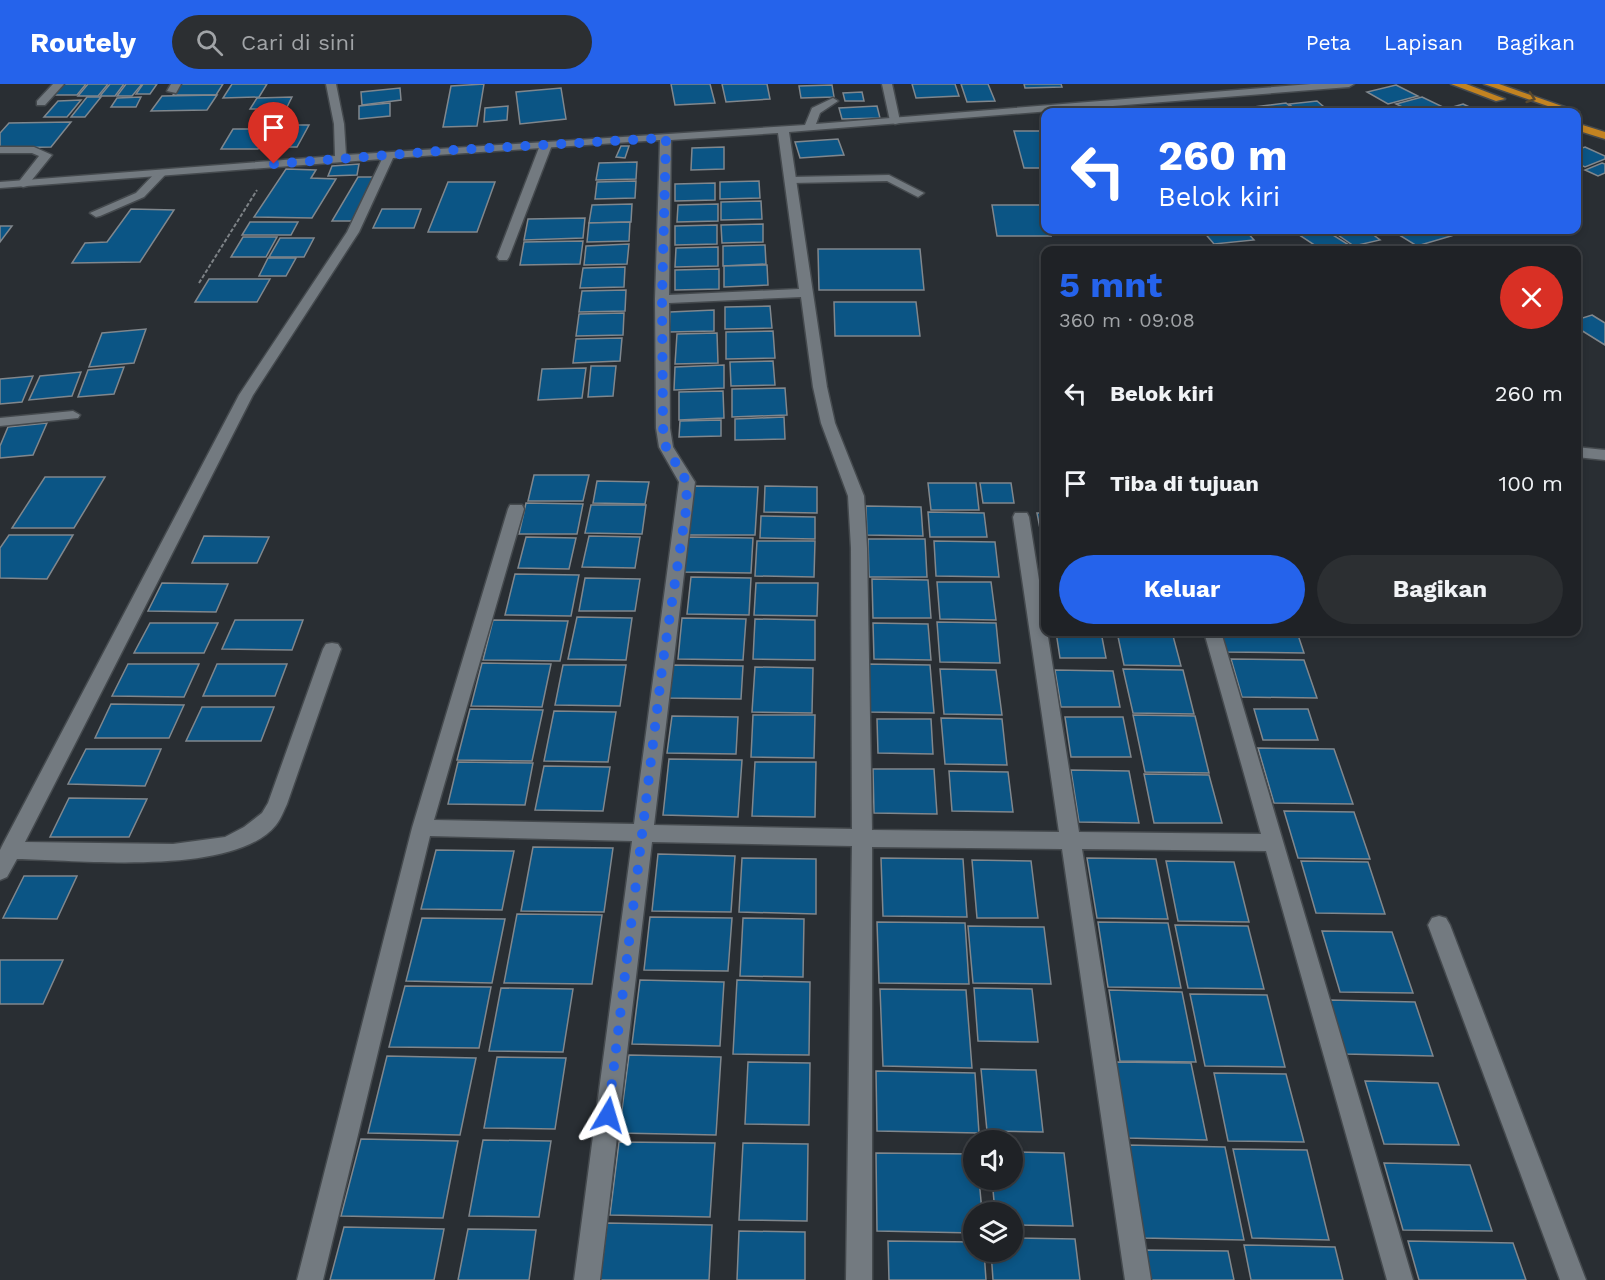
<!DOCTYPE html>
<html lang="id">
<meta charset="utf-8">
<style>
body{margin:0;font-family:"Work Sans",sans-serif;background:#2c2f32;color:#f1f3f6;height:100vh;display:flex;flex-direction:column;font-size:22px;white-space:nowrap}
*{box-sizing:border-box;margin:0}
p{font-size:20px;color:#a1a4a7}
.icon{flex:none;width:33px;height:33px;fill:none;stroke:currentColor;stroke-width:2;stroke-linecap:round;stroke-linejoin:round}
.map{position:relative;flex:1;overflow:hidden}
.sheet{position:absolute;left:1041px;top:162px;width:540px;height:390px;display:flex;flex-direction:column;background:#1f2226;border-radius:12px;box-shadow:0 3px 9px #0003,0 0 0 2px #3c3f43}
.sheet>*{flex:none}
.guide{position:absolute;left:1041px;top:24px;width:540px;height:126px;border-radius:12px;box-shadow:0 3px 9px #0003,0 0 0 2px #3c3f43;background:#2563eb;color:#fff;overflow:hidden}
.fabs{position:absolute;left:963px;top:1046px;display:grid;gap:12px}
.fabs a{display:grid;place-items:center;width:60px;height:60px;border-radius:50%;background:#1f2226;box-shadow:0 3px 9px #0003,0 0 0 2px #3c3f43;font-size:30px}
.pin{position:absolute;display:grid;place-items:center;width:51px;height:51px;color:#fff;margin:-62px -26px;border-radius:50% 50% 50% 0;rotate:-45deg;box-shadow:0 0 6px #0007}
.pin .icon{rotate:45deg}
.me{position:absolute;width:66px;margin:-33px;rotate:7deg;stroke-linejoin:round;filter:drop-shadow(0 0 4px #0008)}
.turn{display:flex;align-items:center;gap:21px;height:126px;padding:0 18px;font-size:27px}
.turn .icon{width:78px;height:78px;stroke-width:2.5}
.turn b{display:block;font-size:42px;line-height:51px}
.round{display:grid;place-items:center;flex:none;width:63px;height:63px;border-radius:32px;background:#2c2f32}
.head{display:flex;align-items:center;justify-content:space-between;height:102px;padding:0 18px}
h1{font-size:36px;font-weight:700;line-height:45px;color:#2563eb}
.cta{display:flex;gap:12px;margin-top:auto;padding:12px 18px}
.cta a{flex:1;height:69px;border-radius:36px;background:#2563eb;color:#fff;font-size:24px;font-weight:700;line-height:69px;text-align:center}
.cta a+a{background:#2c2f32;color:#f1f3f6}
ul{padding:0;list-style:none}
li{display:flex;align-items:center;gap:18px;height:90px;padding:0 18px}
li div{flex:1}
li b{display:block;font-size:22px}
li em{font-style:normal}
header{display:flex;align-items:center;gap:36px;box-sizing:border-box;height:84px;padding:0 30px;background:#2563eb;color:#fff}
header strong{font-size:28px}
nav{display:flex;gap:33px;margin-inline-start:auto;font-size:21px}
.search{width:420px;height:54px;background:#2c2f32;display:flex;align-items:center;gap:15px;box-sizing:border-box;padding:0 21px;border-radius:33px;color:#a1a4a7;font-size:22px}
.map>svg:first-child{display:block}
</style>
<header>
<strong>Routely</strong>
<div class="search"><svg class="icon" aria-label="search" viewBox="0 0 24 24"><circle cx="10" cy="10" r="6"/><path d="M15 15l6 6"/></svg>Cari di sini</div>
<nav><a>Peta</a><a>Lapisan</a><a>Bagikan</a></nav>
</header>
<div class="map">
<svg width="1605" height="1196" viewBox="0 0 1605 1196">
<rect width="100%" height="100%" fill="#292e33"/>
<!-- building -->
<g fill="#0b5585" stroke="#80878d" stroke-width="1.5">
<polygon points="63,0 86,0 77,11 54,11"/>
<polygon points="88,0 108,0 98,12 78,12"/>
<polygon points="110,0 124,0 115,12 100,12"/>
<polygon points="126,0 142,0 132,12 117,12"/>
<polygon points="143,0 157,0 150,10 136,10"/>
<polygon points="181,0 223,0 216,11 173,11"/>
<polygon points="232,0 267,0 259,13 223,14"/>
<polygon points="484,0 477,42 443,43 451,2"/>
<polygon points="671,0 710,0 715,19 675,21"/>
<polygon points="722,0 767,0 770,15 726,18"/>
<polygon points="912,0 955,0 959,12 916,14"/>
<polygon points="961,0 988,0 995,17 967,18"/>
<polygon points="1024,0 1061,0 1062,3 1025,4"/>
<polygon points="832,1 834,13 801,14 799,2"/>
<polygon points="1396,1 1418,12 1388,20 1367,8"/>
<polygon points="400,4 401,16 362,21 361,8"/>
<polygon points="561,4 566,35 520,40 516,8"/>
<polygon points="862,8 864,17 845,17 843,9"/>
<polygon points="217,11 207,26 151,27 162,12"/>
<polygon points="87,13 101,13 85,33 71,33"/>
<polygon points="141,13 136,23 111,23 117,14"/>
<polygon points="292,13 286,25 250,25 257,14"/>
<polygon points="1422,13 1443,23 1426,28 1413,28 1396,20"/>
<polygon points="81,16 67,33 44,33 58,17"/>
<polygon points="1317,17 1330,28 1298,28 1289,20"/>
<polygon points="390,19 390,32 359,35 359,22"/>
<polygon points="1286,19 1297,28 1259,28 1253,23"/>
<polygon points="1463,20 1480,28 1452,28 1446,25"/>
<polygon points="508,22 507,36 484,38 485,24"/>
<polygon points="877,22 880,34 842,35 839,24"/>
<polygon points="71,38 51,63 0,64 0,49 9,39"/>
<polygon points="274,41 309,41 297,63 262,63"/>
<polygon points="233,45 269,45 258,65 221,65"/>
<polygon points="1014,47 1046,47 1046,84 1024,84"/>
<polygon points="838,55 844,71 800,74 795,58"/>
<polygon points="621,62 629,62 625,74 616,73"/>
<polygon points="724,63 724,85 691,86 692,64"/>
<polygon points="1585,63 1605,72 1605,75 1585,83 1576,79 1576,66"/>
<polygon points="637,78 636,95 596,96 599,79"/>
<polygon points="1602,79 1605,80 1605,89 1598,92 1585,86"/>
<polygon points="359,80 357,91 328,92 332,82"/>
<polygon points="286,85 316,86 311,94 336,95 312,134 254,133"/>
<polygon points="358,93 376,93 352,137 332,137"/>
<polygon points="636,97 635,114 595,115 597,98"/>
<polygon points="759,97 760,114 720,115 720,98"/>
<polygon points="448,98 495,98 477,148 428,148"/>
<polygon points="715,99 715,116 675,117 675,100"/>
<polygon points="761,117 762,135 721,136 721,118"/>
<polygon points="632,120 631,138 589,139 592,121"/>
<polygon points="718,120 718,137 677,138 678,121"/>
<polygon points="992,121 1043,121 1046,146 1049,146 1051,152 997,152"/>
<polygon points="131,125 174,126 140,178 72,179 85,159 107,158"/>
<polygon points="382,125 421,125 414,144 373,144"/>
<polygon points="585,134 583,154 524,156 528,135"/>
<polygon points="250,138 298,138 291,151 242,151"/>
<polygon points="630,138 629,157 587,158 589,139"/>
<polygon points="763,140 763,158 722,159 721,141"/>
<polygon points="717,141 717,160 675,161 675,142"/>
<polygon points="0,142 12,142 0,158"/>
<polygon points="1202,146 1245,146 1254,156 1214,160"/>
<polygon points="1298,146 1325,146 1357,166 1322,166 1293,147"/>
<polygon points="1360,146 1367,146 1380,156 1354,162 1338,151"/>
<polygon points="1391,146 1440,146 1451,152 1417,162"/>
<polygon points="243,153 277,153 266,173 231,173"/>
<polygon points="280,154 314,154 304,173 269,173"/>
<polygon points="583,157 580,180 520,181 524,158"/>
<polygon points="629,160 627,180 584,181 586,162"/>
<polygon points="765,161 766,180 723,182 723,162"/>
<polygon points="718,163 718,182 675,183 676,164"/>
<polygon points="818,165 920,165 924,206 819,206"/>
<polygon points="268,174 296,174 286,192 259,192"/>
<polygon points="767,181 768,201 724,203 724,182"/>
<polygon points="625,183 624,203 580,204 583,184"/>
<polygon points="719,185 719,205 675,206 675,186"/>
<polygon points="209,195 270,195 257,218 195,218"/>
<polygon points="626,206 625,227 579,228 582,207"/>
<polygon points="834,218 916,218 920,252 835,252"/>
<polygon points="770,222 772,244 725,245 725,223"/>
<polygon points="714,226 714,247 669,248 670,228"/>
<polygon points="624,229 623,251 576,252 579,230"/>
<polygon points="1592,231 1605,239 1605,261 1576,243 1576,236"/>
<polygon points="146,245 134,279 89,283 102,249"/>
<polygon points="773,247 775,274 726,275 726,248"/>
<polygon points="717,249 718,279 675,280 677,250"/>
<polygon points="622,254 620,277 573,279 576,255"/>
<polygon points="773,277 775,301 731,302 730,278"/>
<polygon points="724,281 724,304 674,306 675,283"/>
<polygon points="591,282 616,282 613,312 588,313"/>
<polygon points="124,283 114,310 78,313 88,286"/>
<polygon points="586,284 582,314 538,316 542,285"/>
<polygon points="81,288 72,312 29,316 40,292"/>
<polygon points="33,292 22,318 0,320 0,295"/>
<polygon points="785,304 787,331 732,333 732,305"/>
<polygon points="723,307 724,334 679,336 679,308"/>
<polygon points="784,333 785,355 735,356 735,335"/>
<polygon points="721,336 721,352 679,353 680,337"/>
<polygon points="47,339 33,371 0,374 0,362 8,343"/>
<polygon points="534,391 589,391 583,417 528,417"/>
<polygon points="45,393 105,393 74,444 12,444"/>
<polygon points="597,397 649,398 645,420 593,419"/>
<polygon points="928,399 976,399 979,426 931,426"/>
<polygon points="980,399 1011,399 1014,419 983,419"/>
<polygon points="694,402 758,403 755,451 688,451"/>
<polygon points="765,402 817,403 817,429 764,428"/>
<polygon points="526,419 583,420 577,450 519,450"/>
<polygon points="591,421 646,421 642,450 585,449"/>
<polygon points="866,422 921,423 923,452 867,451"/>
<polygon points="928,428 984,429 987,453 930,453"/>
<polygon points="1037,429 1046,429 1046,455 1042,455"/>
<polygon points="761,432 815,433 815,455 760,454"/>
<polygon points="9,451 73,451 47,495 0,494 0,464"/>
<polygon points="204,452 269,453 257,479 192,479"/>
<polygon points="589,452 640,453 635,484 582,483"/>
<polygon points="526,453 576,454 569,485 518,484"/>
<polygon points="687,453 753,454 751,489 683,488"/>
<polygon points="868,455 925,455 927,493 869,493"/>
<polygon points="757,457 815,457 814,493 755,492"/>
<polygon points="934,457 995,458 999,493 936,492"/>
<polygon points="1040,457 1046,457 1046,488 1045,488"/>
<polygon points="515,490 579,491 571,532 505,531"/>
<polygon points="691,493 751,494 749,531 687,530"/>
<polygon points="585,494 640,495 635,527 579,527"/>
<polygon points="872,495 928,496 931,534 873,534"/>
<polygon points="937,498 991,498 996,536 940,535"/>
<polygon points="162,499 228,500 216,528 148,527"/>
<polygon points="756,499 818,499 817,532 754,531"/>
<polygon points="577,533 632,534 626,576 568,575"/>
<polygon points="682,534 746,535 743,576 678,575"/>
<polygon points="755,535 815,536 815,576 753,575"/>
<polygon points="235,536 303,536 292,566 222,565"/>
<polygon points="493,536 568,537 560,577 483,576"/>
<polygon points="937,538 996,539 1000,579 940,578"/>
<polygon points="150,539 218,539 204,569 134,569"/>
<polygon points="873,539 928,540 931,576 874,575"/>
<polygon points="1056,548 1101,548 1106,574 1060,574"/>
<polygon points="1117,548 1172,548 1181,582 1124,581"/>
<polygon points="1219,548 1297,548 1304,569 1225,568"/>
<polygon points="1231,575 1304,576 1317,614 1242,613"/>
<polygon points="482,579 551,580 542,623 471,622"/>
<polygon points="128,580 199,580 184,613 112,612"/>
<polygon points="217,580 287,580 275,612 203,612"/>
<polygon points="867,580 930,581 934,629 868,628"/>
<polygon points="563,581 626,581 620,622 555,621"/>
<polygon points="671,581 743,582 741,615 667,614"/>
<polygon points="755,583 813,584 812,629 752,628"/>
<polygon points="940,585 996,586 1002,631 944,630"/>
<polygon points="1123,585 1183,586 1194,630 1133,629"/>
<polygon points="1055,586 1113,587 1120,623 1061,623"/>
<polygon points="111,620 184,621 169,654 95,654"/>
<polygon points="202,623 274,623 261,657 186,657"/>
<polygon points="470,625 543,626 532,677 457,676"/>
<polygon points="1254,625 1308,625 1318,656 1263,656"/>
<polygon points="554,627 616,628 608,678 544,677"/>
<polygon points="753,631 815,631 814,674 751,673"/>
<polygon points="1133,631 1195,632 1209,689 1145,688"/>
<polygon points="672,632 738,633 736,670 667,669"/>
<polygon points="1065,633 1123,633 1131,673 1071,673"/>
<polygon points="941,634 1002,635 1007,681 945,680"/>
<polygon points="877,635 931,635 933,670 878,669"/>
<polygon points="1258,664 1334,665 1353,720 1274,719"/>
<polygon points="86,665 161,665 145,702 68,700"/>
<polygon points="669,675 742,676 738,733 663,731"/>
<polygon points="458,678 533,679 525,721 448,720"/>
<polygon points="755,678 816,678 815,733 752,732"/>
<polygon points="544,682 610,683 603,727 535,726"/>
<polygon points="873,685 934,685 937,730 874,729"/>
<polygon points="1071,686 1129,687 1139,739 1079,738"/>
<polygon points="949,687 1008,688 1013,728 952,727"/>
<polygon points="1144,690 1209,691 1222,739 1154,739"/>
<polygon points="69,714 147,715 129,753 50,753"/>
<polygon points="1284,727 1354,728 1370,775 1298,774"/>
<polygon points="533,763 613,764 604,828 521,827"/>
<polygon points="436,766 514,767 502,826 421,825"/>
<polygon points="658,770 735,772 731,828 652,827"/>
<polygon points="742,774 816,775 816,830 739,828"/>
<polygon points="881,774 963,775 967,833 883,832"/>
<polygon points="1087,774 1156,775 1168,835 1097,834"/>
<polygon points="972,776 1031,777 1038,834 977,834"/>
<polygon points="1166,777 1234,778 1249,838 1178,837"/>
<polygon points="1301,777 1368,778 1385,830 1316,829"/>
<polygon points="24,792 77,792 57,835 3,834"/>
<polygon points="517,830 602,831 592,900 504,899"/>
<polygon points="650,833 732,834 728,887 644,886"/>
<polygon points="422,834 505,835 492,899 406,897"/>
<polygon points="743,834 804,835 803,893 740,892"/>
<polygon points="877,838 965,839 969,900 879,899"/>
<polygon points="1098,838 1168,839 1181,904 1108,903"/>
<polygon points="1175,841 1248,842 1264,905 1188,904"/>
<polygon points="968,842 1044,843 1051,900 973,899"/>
<polygon points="1322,847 1392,848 1413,909 1340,908"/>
<polygon points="0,876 63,876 43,920 0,920"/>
<polygon points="640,896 724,898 720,962 632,960"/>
<polygon points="737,896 810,898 809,971 733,970"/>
<polygon points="405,902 491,903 479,964 389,963"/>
<polygon points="501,904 573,905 563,968 489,967"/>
<polygon points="974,904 1032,905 1038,958 978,957"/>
<polygon points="880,905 966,906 972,984 883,982"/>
<polygon points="1109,906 1182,908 1196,978 1120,977"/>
<polygon points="1190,910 1267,911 1285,983 1205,982"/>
<polygon points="1329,916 1415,918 1433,972 1345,970"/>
<polygon points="629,971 721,973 716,1051 619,1049"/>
<polygon points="387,972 476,974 460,1051 368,1049"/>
<polygon points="497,973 566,974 555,1045 484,1044"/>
<polygon points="748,978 810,979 809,1041 745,1040"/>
<polygon points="1115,978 1191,979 1207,1056 1127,1054"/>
<polygon points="981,985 1036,986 1043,1048 987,1047"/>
<polygon points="876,987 975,989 979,1049 877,1047"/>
<polygon points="1214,989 1286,990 1304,1058 1228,1057"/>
<polygon points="1365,997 1438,999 1459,1061 1384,1060"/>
<polygon points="361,1055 458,1057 443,1134 341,1132"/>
<polygon points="483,1056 551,1057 539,1133 469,1132"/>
<polygon points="619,1058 715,1059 710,1133 610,1131"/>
<polygon points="743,1059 808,1060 807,1137 739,1136"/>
<polygon points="1127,1061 1225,1063 1244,1156 1142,1154"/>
<polygon points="1233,1065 1307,1066 1329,1156 1252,1154"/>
<polygon points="1012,1068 1064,1069 1073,1142 1012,1141 1012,1128 995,1128 992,1095 1012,1095"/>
<polygon points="876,1069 974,1070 974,1095 979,1095 982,1128 974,1128 974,1149 877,1147"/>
<polygon points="1384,1079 1470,1081 1492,1147 1403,1146"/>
<polygon points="607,1139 712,1141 709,1196 600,1196"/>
<polygon points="344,1143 444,1145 434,1196 330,1196"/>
<polygon points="468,1145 536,1146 529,1196 458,1196"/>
<polygon points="739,1147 805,1148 805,1196 737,1196"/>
<polygon points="1012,1154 1075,1155 1080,1196 993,1196 991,1167 1012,1167"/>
<polygon points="888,1157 974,1158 974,1167 984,1167 986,1196 889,1196"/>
<polygon points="1408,1157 1513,1159 1526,1196 1419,1196"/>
<polygon points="1244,1161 1335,1163 1343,1196 1251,1196"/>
<polygon points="1143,1166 1228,1167 1234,1196 1148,1196"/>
</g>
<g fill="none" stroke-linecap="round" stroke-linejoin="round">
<!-- lane casing -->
<g stroke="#454a4e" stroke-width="3">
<g id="lane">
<polygon points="882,0 892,0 900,37 899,39 895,40 890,37"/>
<polygon points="546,58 552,61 509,173 507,176 499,176 497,173 540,61"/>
<polygon points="0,63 34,63 52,71 27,102 23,103 17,100 39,72 32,69 0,69"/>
<polygon points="160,87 166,90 144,113 100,132 96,133 90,129 136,109 156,88"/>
<polygon points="889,91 924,109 918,113 914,111 887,97 792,99 786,96 792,93"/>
</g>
</g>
<!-- street casing -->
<g stroke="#454a4e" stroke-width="3">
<g id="street">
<polygon points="53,0 64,0 45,21 37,21 37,17"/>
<polygon points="171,0 181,0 176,9 167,7"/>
<path d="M326,0H336L344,40L346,71L805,41L812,24L833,14L838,17L820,29L816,40L1311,0H1354L1349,3L789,48L827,303L835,339L864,412L867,464L872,746L1059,748L1013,433L1015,429H1027L1029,433L1079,748L1261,750L1204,548H1221L1413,1196H1387L1266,767L1082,765L1151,1196H1125L1062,765L872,763V1196H846L852,762L652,758L600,1196H574L632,757L430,752L323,1196H297L412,744L508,425L510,421H522L524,425L434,736L634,740L679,398L659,363L656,344L655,215L660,56L393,74L359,148L253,311L25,758L173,760L225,753L244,743L262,729L268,719L323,565L326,560L332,559L338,560L341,565L287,720C284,726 281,735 276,741C234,793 80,776 17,775L7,793L0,796V766L3,760L239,311L347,148L382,75L0,104V98L335,72L334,40ZM778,49L799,205L669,211L671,56ZM801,213L813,303L821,339L848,412L851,464L852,745L654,741L695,398L673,363L670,344L669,219Z"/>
<polygon points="73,327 80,331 78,334 0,342 0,334"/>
<polygon points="1576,363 1605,366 1605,376 1576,373"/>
<polygon points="1439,832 1446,834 1450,841 1586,1196 1560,1196 1428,841 1432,834"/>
</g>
</g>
<!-- highway casing -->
<g stroke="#454a4e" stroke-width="3">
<g id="highway">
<polygon points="1451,0 1466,0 1505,15 1496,17"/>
<polygon points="1484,0 1499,0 1579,28 1576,31 1576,28 1565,28"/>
<polygon points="1576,39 1605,48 1605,55 1576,46"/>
</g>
</g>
<!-- path -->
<polyline stroke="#7d8286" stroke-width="2" stroke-dasharray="4 2" stroke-linecap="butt" points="199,199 257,106"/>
<!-- lane -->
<use href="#lane" fill="#737a80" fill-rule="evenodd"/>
<!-- street -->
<use href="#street" fill="#737a80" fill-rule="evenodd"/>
<!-- highway -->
<use href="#highway" fill="#c38321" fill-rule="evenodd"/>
</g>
<!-- one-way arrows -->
<defs><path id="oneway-chevron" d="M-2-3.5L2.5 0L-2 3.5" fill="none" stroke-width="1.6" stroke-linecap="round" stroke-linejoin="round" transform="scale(1.5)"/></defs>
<use stroke="#57482e" href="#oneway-chevron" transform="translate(1531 14) rotate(18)"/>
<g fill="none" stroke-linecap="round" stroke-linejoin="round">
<!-- route -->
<polyline stroke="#2563eb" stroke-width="10" stroke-dasharray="0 18" points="274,80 453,66 666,54 662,215 663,344 666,363 687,398 686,426 663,577 608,1031"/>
</g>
</svg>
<div class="fabs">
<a><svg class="icon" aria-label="sound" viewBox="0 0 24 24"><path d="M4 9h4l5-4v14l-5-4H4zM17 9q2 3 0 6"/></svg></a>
<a><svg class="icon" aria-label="layers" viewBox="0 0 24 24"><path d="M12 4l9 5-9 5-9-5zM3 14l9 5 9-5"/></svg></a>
</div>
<div class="pin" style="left:274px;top:80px;background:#d93025"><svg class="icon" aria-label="arrive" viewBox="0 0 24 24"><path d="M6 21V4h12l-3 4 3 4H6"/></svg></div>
<svg class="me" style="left:608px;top:1031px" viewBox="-20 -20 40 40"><path d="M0-17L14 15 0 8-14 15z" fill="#2563eb" stroke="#fff" stroke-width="4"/></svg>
<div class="guide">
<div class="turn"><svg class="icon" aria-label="left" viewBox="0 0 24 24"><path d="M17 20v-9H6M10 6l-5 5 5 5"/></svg><div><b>260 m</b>Belok kiri</div></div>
</div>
<section class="sheet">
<div class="head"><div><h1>5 mnt</h1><p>360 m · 09:08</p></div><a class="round" style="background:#d93025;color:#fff"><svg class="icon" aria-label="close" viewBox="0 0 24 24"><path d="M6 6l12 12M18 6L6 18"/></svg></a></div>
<ul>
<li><svg class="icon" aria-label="left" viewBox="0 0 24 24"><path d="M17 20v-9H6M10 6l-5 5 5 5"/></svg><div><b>Belok kiri</b></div><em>260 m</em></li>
<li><svg class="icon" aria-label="arrive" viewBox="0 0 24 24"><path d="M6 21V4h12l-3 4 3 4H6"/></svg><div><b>Tiba di tujuan</b></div><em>100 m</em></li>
</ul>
<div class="cta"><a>Keluar</a><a>Bagikan</a></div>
</section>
</div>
